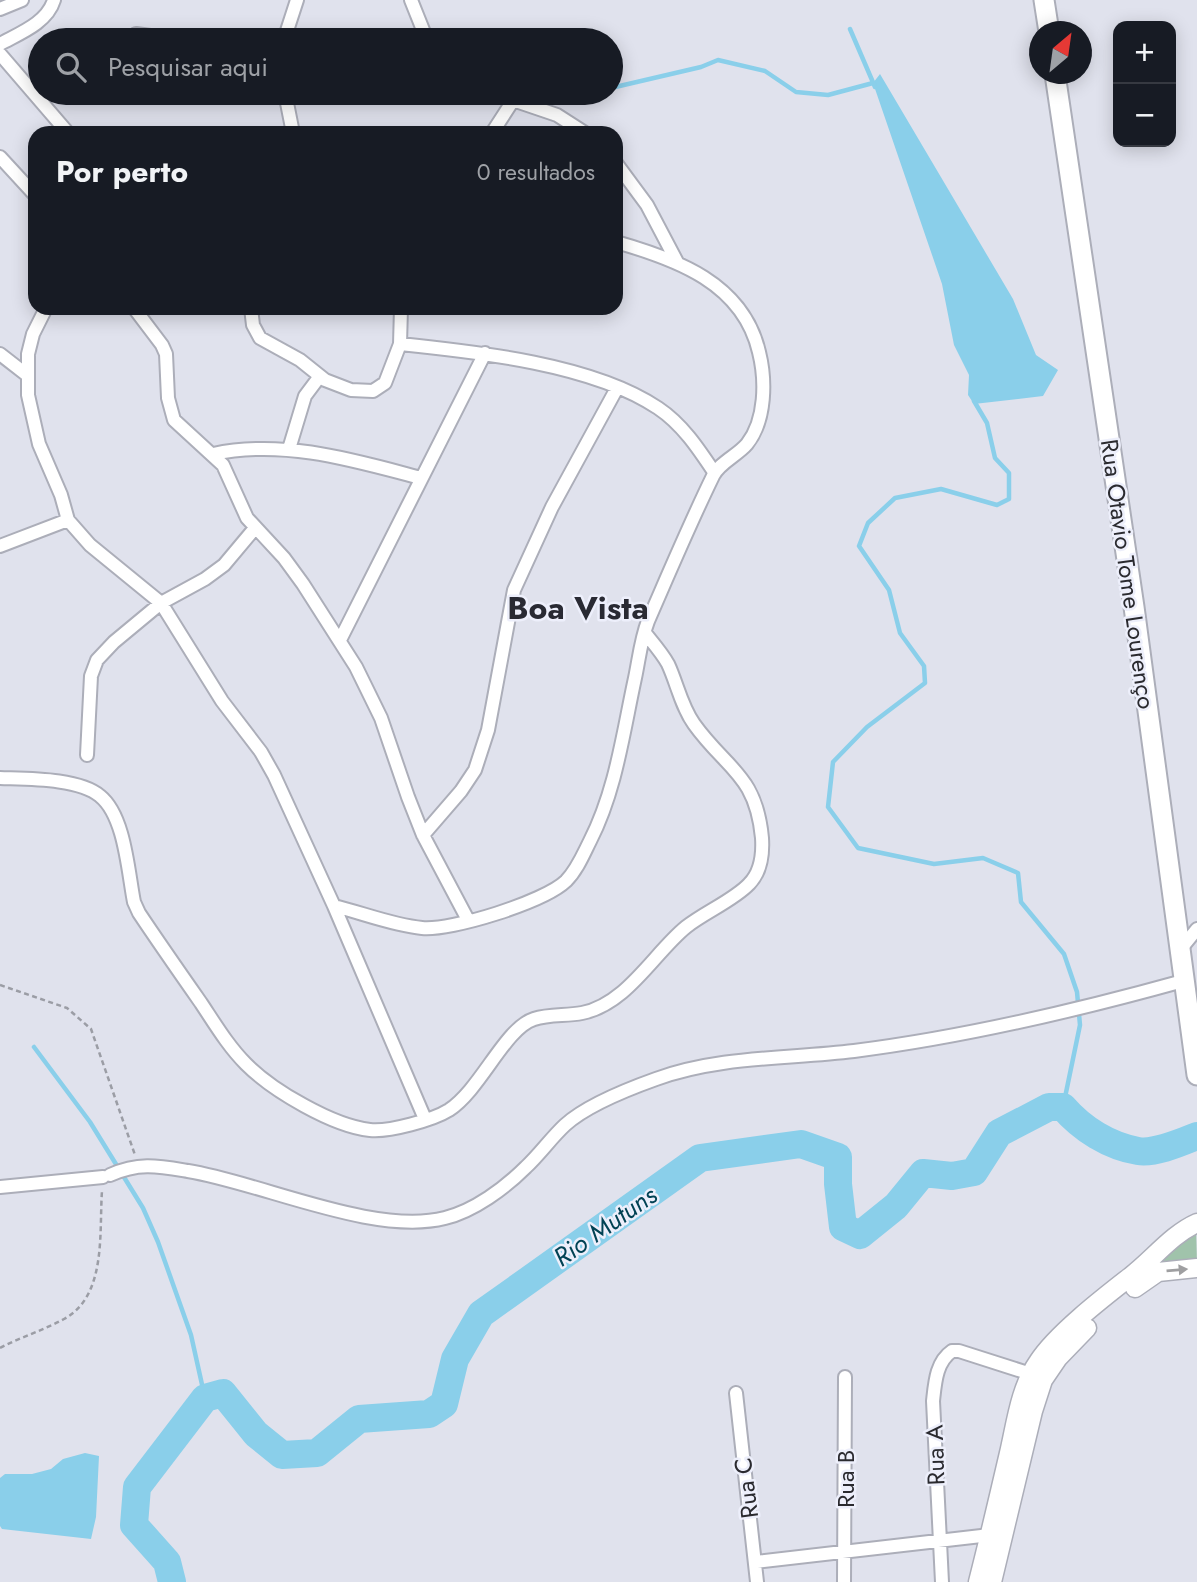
<!DOCTYPE html>
<html lang="pt">
<meta charset="utf-8">
<style>
body{margin:0;font-family:Jost,sans-serif;background:#20242c;color:#f1f3f6}
.controls{position:absolute;right:21px;top:21px;display:grid;overflow:hidden;border-radius:14px;box-shadow:0 4px 18px #0003}
.controls button{width:63px;height:63px;display:grid;place-items:center;padding:0;border:0;border-bottom:2px solid #363941;background:#171b24;color:#f1f3f6;font:35px sans-serif}
.compass{position:absolute;left:1029px;top:21px;width:63px;height:63px;border-radius:50%;background:#171b24;box-shadow:0 4px 18px #0003;rotate:29deg}
.list{margin:0;padding:0;list-style:none}
h2{display:flex;justify-content:space-between;align-items:center;height:91px;margin:0;padding:0 28px;font-size:30px}
h2 small{font-size:23px;font-weight:400;color:#9ea1a6}
.icon{flex:none;width:38px;height:38px;fill:none;stroke:currentColor;stroke-width:2;stroke-linecap:round;stroke-linejoin:round}
.map{position:relative;flex:none;width:1197px;height:1582px;overflow:hidden}
.search{position:absolute;background:#171b24;box-shadow:0 4px 18px #0003;left:28px;top:28px;width:595px;height:77px;display:flex;align-items:center;gap:18px;box-sizing:border-box;padding:0 24px;border-radius:38px;color:#9ea1a6;font-size:26px}
.panel{position:absolute;background:#171b24;box-shadow:0 4px 18px #0003;left:28px;top:126px;width:595px;height:189px;border-radius:21px}
.map>svg:first-child{display:block}
</style>
<div class="map">
<svg width="1197" height="1582" viewBox="0 0 1197 1582">
<rect width="100%" height="100%" fill="#e0e2ed"/>
<path fill="#a0c3ab" d="M 1196,1228 L 1197,1264 L 1156,1268 L 1191,1232 Z"/>
<path fill="#8acfea" d="M 880,74 L 1013,299 L 1036,355 L 1058,370 L 1043,396 L 974,404 L 968,395 L 969,375 L 954,345 L 942,284 L 873,83 Z
M 85,1453 L 99,1456 L 96,1517 L 91,1539 L 2,1529 L 0,1526 L 0,1478 L 5,1474 L 32,1474 L 51,1469 L 63,1459 Z"/>
<g fill="none" stroke-linecap="round" stroke-linejoin="round">
<path stroke="#8acfea" stroke-width="4.5" d="M 850,29 L 875,87
M 611,88 L 701,67 L 718,60 L 765,71 L 796,92 L 828,95 L 873,83
M 522,93 L 530,97 L 579,93
M 974,401 L 987,423 L 995,458 L 1009,473 L 1009,499 L 997,505 L 941,489 L 895,498 L 868,523 L 859,546 L 889,590 L 900,633 L 924,666 L 925,683 L 867,727 L 833,762 L 828,807 L 858,848 L 934,864 L 983,858 L 1018,873 L 1021,902 L 1064,954 L 1077,992 L 1080,1025 L 1063,1107
M 34,1047 L 90,1122 L 143,1208 L 158,1242 L 191,1335 L 205,1398"/>
<path stroke="#8acfea" stroke-width="28" d="M 172,1582 L 167,1562 L 134,1525 L 137,1487 L 205,1398 L 223,1393 L 256,1434 L 282,1455 L 317,1453 L 359,1419 L 429,1414 L 444,1404 L 455,1359 L 481,1314 L 700,1158 L 801,1144 L 838,1157 L 838,1184 L 843,1227 L 860,1235 L 896,1206 L 923,1173 L 952,1176 L 974,1172 L 999,1133 L 1049,1107 L 1063,1107 C 1082,1129 1109,1146 1138,1151 C 1155,1154 1182,1142 1197,1136"/>
<g stroke="#acaeb9" stroke-width="16">
<path id="street" d="M 411,0 L 427,40
M 0,9 L 22,0
M 136,34 L 179,40
M 252,40 L 285,36
M 284,40 L 297,0
M 0,44 C 20,33 47,23 54,0
M 0,54 L 68,133
M 285,93 L 293,133
M 492,93 L 557,115 L 585,133
M 492,133 L 514,99
M 0,157 L 35,195
M 616,163 L 647,205 L 677,262
M 46,308 L 33,334 L 28,354 L 28,395 L 39,444 L 61,495 L 68,520 L 90,545 L 161,603 L 222,701 L 261,752 L 274,775 L 334,906 L 425,1119
M 134,308 L 162,345 L 166,354 L 168,398 L 174,420 L 223,465 L 247,518 L 284,558 L 303,584 L 356,667 L 381,718 L 408,797 L 423,835 L 468,920
M 251,308 L 253,325 L 260,338 L 300,360 L 325,380 L 351,390 L 373,391 L 385,383 L 400,344
M 401,308 L 400,344 C 477,352 593,364 658,408 C 682,424 698,448 714,472
M 0,354 L 27,375
M 289,449 L 305,396 L 320,376
M 213,454 C 284,439 353,460 421,478
M 0,546 L 68,520
M 340,640 L 485,353
M 87,755 L 91,676 L 97,660 L 114,642 L 161,603 L 205,579 L 224,565 L 255,528
M 0,778 C 27,779 79,778 100,796 C 125,816 128,872 134,902 L 139,913 C 159,943 180,973 201,1003 C 215,1024 228,1046 246,1064 C 273,1091 333,1126 370,1130 C 389,1132 433,1120 449,1110 C 481,1089 505,1028 534,1019 C 549,1014 566,1016 582,1013 C 627,1004 654,953 686,927 C 705,912 734,900 749,884 C 761,872 763,854 762,838 C 756,774 726,769 694,724 C 681,706 677,683 668,664 C 662,653 653,643 645,633
M 423,835 L 461,791 L 475,770 L 488,730 L 514,590 L 552,507 L 617,388
M 334,906 C 363,913 392,925 422,928 C 451,931 544,902 566,881 C 577,870 583,855 590,841 C 616,790 623,733 635,678 C 639,659 641,639 648,621 C 669,573 690,523 713,476 C 719,463 738,455 747,444 C 766,420 766,380 759,352 C 743,283 676,259 616,242
M 1179,951 L 1197,929
M 110,1175 C 139,1162 158,1166 188,1171 C 262,1183 374,1236 445,1218 C 474,1211 505,1188 526,1167 C 540,1154 551,1138 565,1125 C 587,1105 628,1089 656,1079 C 719,1056 788,1059 854,1051 C 965,1037 1075,1011 1183,981
M 0,1187 L 103,1177
M 736,1393 L 757,1582
M 755,1562 L 990,1535
M 844,1582 L 845,1377
M 942,1582 L 933,1401 C 935,1383 936,1362 952,1351 L 959,1351 L 1031,1374"/>
</g>
<g stroke="#acaeb9" stroke-width="21">
<path id="secondary" d="M 1135,1288 L 1158,1272 L 1197,1268
M 978,1582 C 989,1539 999,1496 1009,1453 C 1016,1423 1020,1388 1038,1362 C 1056,1334 1104,1297 1131,1276 C 1153,1259 1172,1234 1197,1223
M 992,1582 L 1033,1411 L 1043,1380 L 1058,1358 L 1087,1328"/>
</g>
<g stroke="#acaeb9" stroke-width="23">
<path id="primary" d="M 1044,0 L 1049,32
M 1055,74 L 1134,607 L 1197,1075"/>
</g>
<path stroke="#9b9da5" stroke-width="2.5" stroke-dasharray="5 3.5" stroke-linecap="butt" d="M 0,985 L 67,1008 L 91,1029 L 135,1155
M 0,1348 C 21,1337 44,1330 64,1319 C 107,1296 99,1232 102,1191"/>
<use href="#street" stroke="#fff" stroke-width="12"/>
<use href="#secondary" stroke="#fff" stroke-width="18"/>
<use href="#primary" stroke="#fff" stroke-width="19"/>
</g>
<defs><path id="oneway-solid" d="M-6-.8H1V-3.2L6.5 0L1 3.2V.8H-6Z" transform="scale(1.75)"/></defs>
<use fill="#9f9fa1" href="#oneway-solid" transform="translate(1177 1270) rotate(-5)"/>
<g text-anchor="middle" dominant-baseline="central" stroke-width="5" stroke-linejoin="round" paint-order="stroke">
<g font-size="24" fill="#2a2a2f" stroke="#edeffb">
<text transform="translate(1128 574) rotate(82)">Rua Otavio Tome Lourenço</text>
<text transform="translate(935 1455) rotate(-92)">Rua A</text>
<text transform="translate(845 1479) rotate(-90)">Rua B</text>
<text transform="translate(746 1488) rotate(-97)">Rua C</text>
</g>
<g font-size="26" font-style="italic" fill="#014254" stroke="#edeffb">
<text transform="translate(605 1226) rotate(-35)">Rio Mutuns</text>
</g>
<g font-size="32" font-weight="bold" fill="#292a33" stroke="#edeffb">
<text x="578" y="608">Boa Vista</text>
</g>
</g>
</svg>
<div class="controls">
<button>+</button>
<button>−</button>
</div>
<svg class="compass" viewBox="-18 -18 36 36"><path d="M0-13l5 13h-10z" fill="#e53935"/><path d="M0 13l5-13h-10z" fill="#9ea1a6"/></svg>
<div class="search"><svg class="icon" aria-label="search" viewBox="0 0 24 24"><circle cx="10" cy="10" r="6"/><path d="M15 15l6 6"/></svg>Pesquisar aqui</div>
<section class="panel">
<h2>Por perto<small>0 resultados</small></h2>
<ul class="list">
</ul>
</section>
</div>
